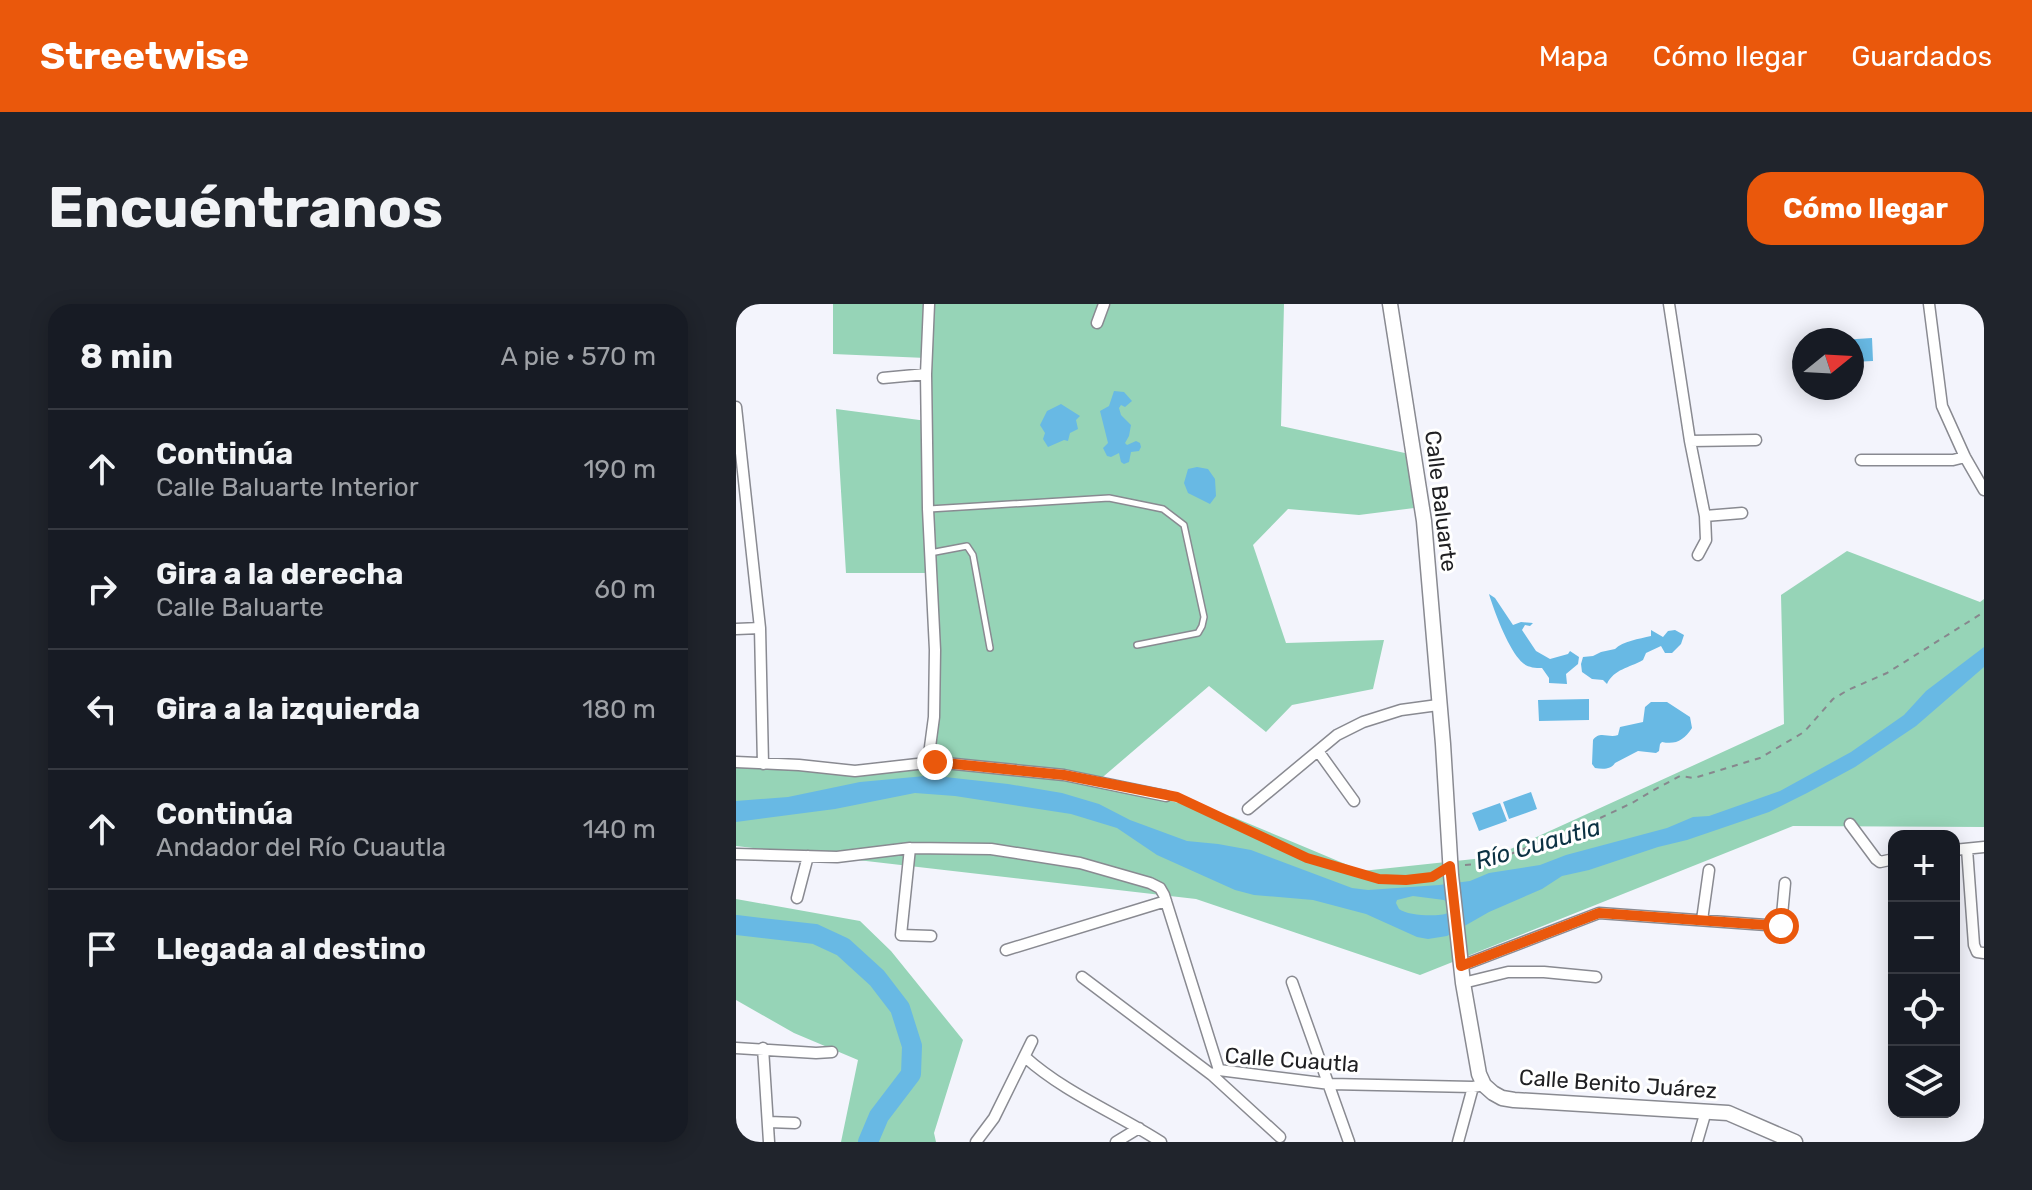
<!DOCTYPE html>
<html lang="es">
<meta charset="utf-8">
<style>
body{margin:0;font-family:Rubik,sans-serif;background:#20242c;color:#f1f3f6}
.controls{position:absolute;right:24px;bottom:24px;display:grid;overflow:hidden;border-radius:16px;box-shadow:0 4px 20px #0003}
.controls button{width:72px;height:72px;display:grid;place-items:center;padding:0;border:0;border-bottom:2px solid #363941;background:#171b24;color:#f1f3f6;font:40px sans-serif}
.compass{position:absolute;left:1056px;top:24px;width:72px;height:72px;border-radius:50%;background:#171b24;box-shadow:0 4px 20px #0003;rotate:72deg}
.stop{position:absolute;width:24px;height:24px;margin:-18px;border:6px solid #ea580c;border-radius:50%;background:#fff}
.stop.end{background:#ea580c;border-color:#fff;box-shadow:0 2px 8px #0008}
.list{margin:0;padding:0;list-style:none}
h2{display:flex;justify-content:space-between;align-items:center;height:104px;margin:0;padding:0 32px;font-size:34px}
h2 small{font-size:26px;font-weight:400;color:#9ea1a6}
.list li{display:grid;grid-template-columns:52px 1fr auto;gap:24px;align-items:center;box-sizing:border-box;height:120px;padding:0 32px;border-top:2px solid #363941}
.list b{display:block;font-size:30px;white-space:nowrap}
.list p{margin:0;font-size:26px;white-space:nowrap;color:#9ea1a6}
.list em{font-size:26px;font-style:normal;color:#9ea1a6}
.icon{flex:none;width:44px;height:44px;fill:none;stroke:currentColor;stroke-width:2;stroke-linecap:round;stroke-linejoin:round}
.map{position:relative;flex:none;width:1248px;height:838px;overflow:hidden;border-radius:24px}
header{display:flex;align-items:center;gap:48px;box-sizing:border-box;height:112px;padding:0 40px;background:#ea580c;color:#fff}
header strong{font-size:38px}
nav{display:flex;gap:44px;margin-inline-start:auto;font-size:28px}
.intro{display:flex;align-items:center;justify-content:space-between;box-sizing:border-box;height:192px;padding:0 48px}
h1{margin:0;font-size:56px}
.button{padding:20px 36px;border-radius:24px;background:#ea580c;color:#fff;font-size:28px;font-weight:700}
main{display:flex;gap:48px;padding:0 48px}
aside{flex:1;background:#171b24;border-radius:24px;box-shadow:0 4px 20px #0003}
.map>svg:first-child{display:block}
</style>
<header>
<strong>Streetwise</strong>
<nav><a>Mapa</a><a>Cómo llegar</a><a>Guardados</a></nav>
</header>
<div class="intro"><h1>Encuéntranos</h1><a class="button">Cómo llegar</a></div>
<main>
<aside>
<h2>8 min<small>A pie · 570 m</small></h2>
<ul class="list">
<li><svg class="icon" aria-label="ahead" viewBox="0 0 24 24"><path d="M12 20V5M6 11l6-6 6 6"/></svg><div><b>Continúa</b><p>Calle Baluarte Interior</p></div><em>190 m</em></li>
<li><svg class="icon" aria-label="right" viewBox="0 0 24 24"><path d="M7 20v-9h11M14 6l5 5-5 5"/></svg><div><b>Gira a la derecha</b><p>Calle Baluarte</p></div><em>60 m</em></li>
<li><svg class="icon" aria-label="left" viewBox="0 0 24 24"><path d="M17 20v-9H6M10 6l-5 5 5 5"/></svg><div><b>Gira a la izquierda</b></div><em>180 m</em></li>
<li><svg class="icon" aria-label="ahead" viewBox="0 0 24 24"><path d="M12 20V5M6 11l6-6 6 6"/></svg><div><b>Continúa</b><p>Andador del Río Cuautla</p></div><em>140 m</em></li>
<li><svg class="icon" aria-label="arrive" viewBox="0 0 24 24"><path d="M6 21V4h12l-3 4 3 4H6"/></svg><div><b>Llegada al destino</b></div></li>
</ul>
</aside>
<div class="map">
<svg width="1248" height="838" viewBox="0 0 1248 838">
<rect width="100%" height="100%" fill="#f3f4fc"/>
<path fill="#96d4b7" d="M 97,0 L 548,0 L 545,122 L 678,151 L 686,203 L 623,211 L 552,205 L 517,241 L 550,339 L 648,336 L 637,385 L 556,401 L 530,428 L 473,382 L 361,478 L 497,513 L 626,567 L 757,553 L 1048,420 L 1045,291 L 1111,247 L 1244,298 L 1248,295 L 1248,523 L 1057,522 L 684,671 L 460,595 L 0,542 L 0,458 L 97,465 L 199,457 L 194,269 L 110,269 L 100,105 L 191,117 L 190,54 L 97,50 Z
M 0,595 L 124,617 L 155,647 L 227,736 L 198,829 L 200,838 L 105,838 L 122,756 L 58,729 L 0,696 Z"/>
<path fill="#68b9e4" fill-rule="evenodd" d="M 1136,34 L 1137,57 L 1116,58 L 1116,36 L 1105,36 Z
M 378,87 L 388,88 L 396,97 L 389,103 L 385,101 L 383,104 L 385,111 L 395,121 L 393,132 L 389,139 L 391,141 L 400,137 L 404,139 L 405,143 L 403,147 L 395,148 L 393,158 L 388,160 L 385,158 L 383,149 L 375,153 L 371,152 L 367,144 L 372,139 L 364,107 L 373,102 Z
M 325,100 L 344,112 L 340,116 L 342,125 L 334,129 L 332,137 L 328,136 L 312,143 L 307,135 L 309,129 L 304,121 L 311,107 Z
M 461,163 L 472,165 L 479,175 L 480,192 L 474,200 L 452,189 L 448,179 L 452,165 Z
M 753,290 L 759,294 L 777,321 L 785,318 L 797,319 L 794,322 L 789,321 L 786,326 L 800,347 L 814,355 L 832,350 L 834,347 L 843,353 L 842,360 L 830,370 L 831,380 L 813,379 L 813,374 L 806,364 C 797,364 789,363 783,355 C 771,341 758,307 753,290 Z
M 915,326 L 927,333 L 932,327 L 939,326 L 948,331 L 945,340 L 936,349 L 929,349 L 925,342 L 910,349 L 907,356 C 893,364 878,365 871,380 L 867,376 L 856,375 L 846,368 L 845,360 L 847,353 L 857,352 L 865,348 L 879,345 C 887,337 903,335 915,332 Z
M 1248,343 L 1248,363 L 1180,422 L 1119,463 L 1071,489 L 1033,508 L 951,536 L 922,543 L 853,566 L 826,572 L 806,585 L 753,608 L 711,632 L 692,635 L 681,633 L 630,610 L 577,596 L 518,591 L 499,586 L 421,551 L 381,524 L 335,510 L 219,492 L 179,489 L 99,505 L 0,518 L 0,497 L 52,493 L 124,478 L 189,472 L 209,473 L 272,480 L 326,489 L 363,500 L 394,516 L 451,537 L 482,540 L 515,546 L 616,584 L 632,586 L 703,581 L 734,577 L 753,569 L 804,561 L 830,551 L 931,524 L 957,513 L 973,512 L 1044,487 L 1115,448 L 1168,411 L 1190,387 ZM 677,592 L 708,596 L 713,600 L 712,609 C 703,613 672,612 663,605 C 662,603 661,601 660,599 L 661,596 Z
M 853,395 L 853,416 L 803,417 L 802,396 Z
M 915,398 L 931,398 L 954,413 L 956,424 C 948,436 940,441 926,438 L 924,440 L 923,447 L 920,449 L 902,447 L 879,459 C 875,466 866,465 859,464 L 856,460 L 857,436 C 864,426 873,435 882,431 L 884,423 L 907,418 L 909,403 Z
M 795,488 L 801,505 L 773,515 L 767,498 Z
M 764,499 L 771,517 L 743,527 L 736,509 Z"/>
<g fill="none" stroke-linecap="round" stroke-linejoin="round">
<path stroke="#68b9e4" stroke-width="20" d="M 0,621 L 79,630 L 107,643 L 141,674 L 164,704 L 176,742 L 175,770 L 143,812 L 132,838"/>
<g stroke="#898a91" stroke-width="8">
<path id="lane" d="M 193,205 L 373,194 L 427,205 L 448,221 L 468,313 L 466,322 L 462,329 L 401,341
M 194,249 L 231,242 L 237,251 L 254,344"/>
</g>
<g stroke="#898a91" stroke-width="13">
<path id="street" d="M 933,0 L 954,137 L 969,212 L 970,236 L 962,251
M 1193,0 L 1206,102 L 1229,153 L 1248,186
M 361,19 L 368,0
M 147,74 L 190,70
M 0,103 L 24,324 L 27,460
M 954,137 L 1020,136
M 1125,156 L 1217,156 L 1229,153
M 969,212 L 1006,209
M 0,325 L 24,324
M 582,447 L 618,497
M 0,458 L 63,461 L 119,467 L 199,458 L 328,471 L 430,492
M 192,458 L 198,413 L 199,346 L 192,205 L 190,70 L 193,0
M 512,505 L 601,431 L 627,418 L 665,406 L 702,401
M 1114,520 L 1140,555 L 1144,558 L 1158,555
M 174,544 L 165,631 L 195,632
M 1231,545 L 1238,641 L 1241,648 L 1248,649
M 1218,546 L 1248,543
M 0,550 L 101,553 L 174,544 L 255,545 L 344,559 L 414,579 L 424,584 L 428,591 L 483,766
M 61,594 L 72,552
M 966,616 L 973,566
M 270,646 L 430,597
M 725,662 L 863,609 L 1045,622 L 1049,579
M 346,673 L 476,771 L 544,833
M 556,678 L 613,838
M 727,679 L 772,668 L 808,668 L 860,673
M 0,744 L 80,749 L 96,748
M 27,744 L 33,838
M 289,753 C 329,789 380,809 425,838
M 476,771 L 483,766 L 594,780 L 737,783 L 748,781
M 33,818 L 59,819
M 240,838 L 258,814 L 296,737
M 380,838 L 403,824
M 722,838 L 737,783
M 961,838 L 970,807"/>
</g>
<g stroke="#898a91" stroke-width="17">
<path id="secondary" d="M 654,0 L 688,217 L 707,440 L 715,571 L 727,679 L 743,770 L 748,781 L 757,789 L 766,794 L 778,796 L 992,809 L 1059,838"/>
</g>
<path stroke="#87878d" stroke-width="2" stroke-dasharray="6 6" stroke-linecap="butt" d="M 441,493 C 494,518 647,600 701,570
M 729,561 L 752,559 L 860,516 L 896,499 L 918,486 L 944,472 L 958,474 L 1024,454 L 1068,428 L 1097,395 L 1112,386 L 1151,369 L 1248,308"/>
<use href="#lane" stroke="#fff" stroke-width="5"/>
<use href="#street" stroke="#fff" stroke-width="10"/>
<use href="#secondary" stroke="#fff" stroke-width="14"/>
</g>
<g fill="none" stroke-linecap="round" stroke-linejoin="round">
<path stroke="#ea580c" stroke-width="10" d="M 199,458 L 328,471 L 441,493 L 571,554 L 643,575 L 670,576 L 696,573 L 714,562 L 725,662 L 863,609 L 1045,622"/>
</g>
<g text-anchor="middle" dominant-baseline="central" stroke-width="6" stroke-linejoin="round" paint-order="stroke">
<g font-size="22" fill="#202023" stroke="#fff">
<text transform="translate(705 197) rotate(83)">Calle Baluarte</text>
<text transform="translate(556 756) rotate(4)">Calle Cuautla</text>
<text transform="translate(882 780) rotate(4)">Calle Benito Juárez</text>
</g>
<g font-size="24" font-style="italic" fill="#0b3143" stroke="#fff">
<text transform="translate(802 540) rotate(-16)">Río Cuautla</text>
</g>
</g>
</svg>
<div class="controls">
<button>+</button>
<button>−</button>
<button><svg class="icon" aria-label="locate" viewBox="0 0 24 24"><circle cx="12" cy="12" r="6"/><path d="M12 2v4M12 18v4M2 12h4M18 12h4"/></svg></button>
<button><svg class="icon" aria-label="layers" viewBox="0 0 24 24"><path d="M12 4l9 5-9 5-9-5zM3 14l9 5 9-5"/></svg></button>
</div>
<svg class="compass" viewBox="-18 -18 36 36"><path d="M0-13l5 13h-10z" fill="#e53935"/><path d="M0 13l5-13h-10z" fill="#9ea1a6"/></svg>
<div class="stop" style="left:1045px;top:622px"></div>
<div class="stop end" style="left:199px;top:458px"></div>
</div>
</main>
